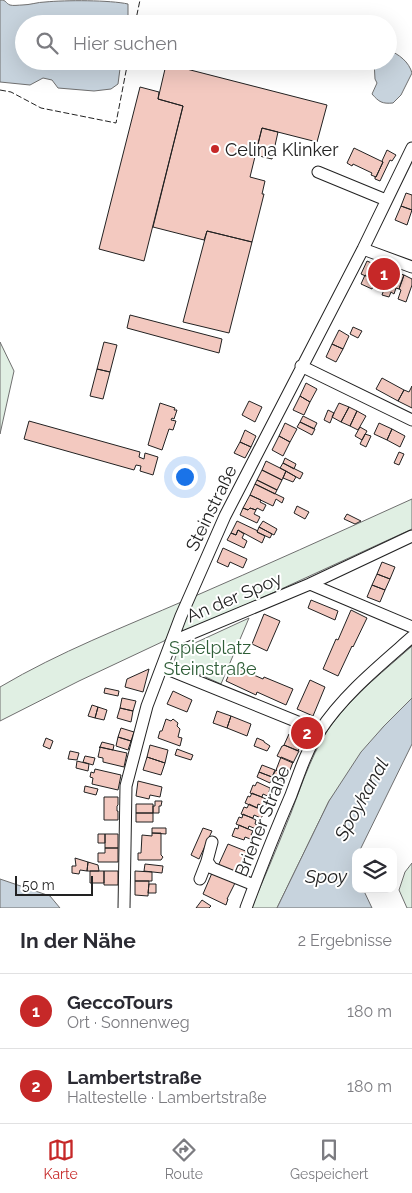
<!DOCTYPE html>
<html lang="de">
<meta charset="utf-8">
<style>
body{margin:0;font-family:Raleway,sans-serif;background:#f2f2f3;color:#2b2b33}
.controls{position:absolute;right:15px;bottom:15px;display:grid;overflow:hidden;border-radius:10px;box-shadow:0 5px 20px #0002}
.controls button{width:45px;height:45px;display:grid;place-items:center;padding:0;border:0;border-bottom:1px solid #e1e1e2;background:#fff;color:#2b2b33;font:25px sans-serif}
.scale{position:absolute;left:15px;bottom:12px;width:78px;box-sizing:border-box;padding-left:5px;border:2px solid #222;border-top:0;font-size:14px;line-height:18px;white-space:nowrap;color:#222;-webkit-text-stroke:4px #fff;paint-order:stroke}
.you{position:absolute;left:184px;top:476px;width:18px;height:18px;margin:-12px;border:4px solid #fff;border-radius:50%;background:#1a73e8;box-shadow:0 0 0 8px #1a73e833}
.badge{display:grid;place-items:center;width:32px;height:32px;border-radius:50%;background:#c62828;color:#fff;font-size:16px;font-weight:700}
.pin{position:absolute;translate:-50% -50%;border:2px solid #fff;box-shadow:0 1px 5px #0006}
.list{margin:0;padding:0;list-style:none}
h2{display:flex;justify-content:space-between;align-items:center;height:65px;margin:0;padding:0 20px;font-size:21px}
h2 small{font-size:16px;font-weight:400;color:#7c7c81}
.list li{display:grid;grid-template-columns:32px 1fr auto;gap:15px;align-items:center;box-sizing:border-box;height:75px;padding:0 20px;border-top:1px solid #e1e1e2}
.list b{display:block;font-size:19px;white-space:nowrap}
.list p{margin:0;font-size:16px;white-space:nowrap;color:#7c7c81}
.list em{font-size:16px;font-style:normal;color:#7c7c81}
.icon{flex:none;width:28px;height:28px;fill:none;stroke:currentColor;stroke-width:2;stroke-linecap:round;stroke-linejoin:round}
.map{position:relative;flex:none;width:412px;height:908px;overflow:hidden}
.search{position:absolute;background:#fff;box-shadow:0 5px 20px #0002;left:15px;right:15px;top:15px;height:55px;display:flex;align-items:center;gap:12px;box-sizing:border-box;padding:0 18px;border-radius:28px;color:#7c7c81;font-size:19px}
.sheet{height:215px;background:#fff}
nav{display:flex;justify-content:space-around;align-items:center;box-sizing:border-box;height:70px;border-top:1px solid #e1e1e2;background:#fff;font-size:14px;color:#7c7c81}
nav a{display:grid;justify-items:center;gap:2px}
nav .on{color:#c62828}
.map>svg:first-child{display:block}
</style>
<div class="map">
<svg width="412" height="908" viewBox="0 0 412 908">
<rect width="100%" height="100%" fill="#fff"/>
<path fill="#e0efe3" stroke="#6f6f6f" d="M 0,342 L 14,371 L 0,434 Z
M 412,499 L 412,529 L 266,596 L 181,633 L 79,681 L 0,721 L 0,687 C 59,652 124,627 186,600 C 262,567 337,533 412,499 Z
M 249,618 L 221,684 L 179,665 L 174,662 L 177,652 L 184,648 Z
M 412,646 L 412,698 L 384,726 L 329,801 L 277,908 L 251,908 C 265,877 278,845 291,813 C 303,781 314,747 335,720 C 357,692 385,670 412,646 Z
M 412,863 L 412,908 L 407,908 L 399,890 L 405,872 Z"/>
<path fill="#c7d3dd" stroke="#6f6f6f" d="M 0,0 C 7,0 5,3 10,5 C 13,6 19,5 22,5 C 30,5 38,2 45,2 C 66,0 110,0 128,4 L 128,23 L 24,24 L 24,61 L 121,61 L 118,84 L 111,89 L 94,91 L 58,88 L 52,80 L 43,78 L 30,85 L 0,82 Z
M 388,50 C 399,54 409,62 412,73 L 401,95 L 393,103 C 382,104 379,102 372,94 L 377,83 L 375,79 L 374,61 L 388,61 Z
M 412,698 L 412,744 L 359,852 L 356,852 L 356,889 L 363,889 L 372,908 L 277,908 L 329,801 L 361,752 L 384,726 Z
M 0,879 L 50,896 L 60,908 L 0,908 Z"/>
<path fill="#f3c9c0" stroke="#222" d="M 167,64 L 327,105 L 317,142 L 262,128 L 250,177 L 265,181 L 262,194 L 264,194 L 252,242 L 207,231 L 204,240 L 153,227 L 183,106 L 158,99 L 165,69 L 164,69 Z
M 140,87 L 159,92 L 158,99 L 183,106 L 144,261 L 99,249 Z
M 262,128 L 278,132 L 272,159 L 255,155 Z
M 354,148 L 383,162 L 376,177 L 371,175 L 372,173 L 353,164 L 352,166 L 347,163 Z
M 387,150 L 396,155 L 392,161 L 390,160 L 380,181 L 375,179 L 375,177 L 376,177 L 383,162 L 382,161 Z
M 406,193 L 412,195 L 412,210 L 401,206 Z
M 401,206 L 412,210 L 407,225 L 395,220 Z
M 207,231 L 252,242 L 229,333 L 183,322 Z
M 367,261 L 381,267 L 375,280 L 361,274 Z
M 381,267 L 391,271 L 387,280 L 377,276 Z
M 394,272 L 404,275 L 399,289 L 396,288 L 394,294 L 391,292 L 389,297 L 382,295 L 386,284 L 389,285 Z
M 365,275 L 375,280 L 372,289 L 361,284 Z
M 404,275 L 412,279 L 412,285 L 406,302 L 398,299 L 401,290 L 399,289 Z
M 130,315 L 222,339 L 219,353 L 127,328 Z
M 353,327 L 362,331 L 358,338 L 350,334 Z
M 339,330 L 349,336 L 343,349 L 332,344 Z
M 104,342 L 117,345 L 110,372 L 97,369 Z
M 332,344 L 343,349 L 336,362 L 326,357 Z
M 97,369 L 110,372 L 103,399 L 90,396 Z
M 382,378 L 404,390 L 398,401 L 376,389 Z
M 306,383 L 317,389 L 310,402 L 300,396 Z
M 412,386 L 412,408 L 398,401 L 404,390 L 409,392 Z
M 300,396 L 310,402 L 304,415 L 293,410 Z
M 249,401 L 262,407 L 255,422 L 242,415 Z
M 160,403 L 175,408 L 174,410 L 177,410 L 174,419 L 172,418 L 171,420 L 176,421 L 173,430 L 169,429 L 162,450 L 148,445 Z
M 339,403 L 349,407 L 341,422 L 332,417 Z
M 349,407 L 357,411 L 350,426 L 341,422 Z
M 328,410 L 334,413 L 330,423 L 324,420 Z
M 357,411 L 366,416 L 358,430 L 350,426 Z
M 303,416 L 317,423 L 314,429 L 300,422 Z
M 29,421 L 140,452 L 139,457 L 144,459 L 145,453 L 158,457 L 153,475 L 140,471 L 141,466 L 136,465 L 134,470 L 24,439 Z
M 300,422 L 315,429 L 312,435 L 297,427 Z
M 285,423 L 297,429 L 290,442 L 279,436 Z
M 379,423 L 392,429 L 387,440 L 374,434 Z
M 360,427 L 367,431 L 362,440 L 355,436 Z
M 392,429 L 405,436 L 400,447 L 387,440 Z
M 245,430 L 256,436 L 251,447 L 240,442 Z
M 365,434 L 371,436 L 366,447 L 360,444 Z
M 279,436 L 290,442 L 283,456 L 272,450 Z
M 240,442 L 251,447 L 245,458 L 234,453 Z
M 399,452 L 404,454 L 399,465 L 394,463 Z
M 285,458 L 296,464 L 294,469 L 283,463 Z
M 266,461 L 286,471 L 282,480 L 262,470 Z
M 283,463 L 303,473 L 300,479 L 280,468 Z
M 262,470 L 282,480 L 277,490 L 257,480 Z
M 286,471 L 296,477 L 293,482 L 283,478 Z
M 257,480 L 277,490 L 275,494 L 255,484 Z
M 255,484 L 284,498 L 282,503 L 276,499 L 273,506 L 250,495 Z
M 250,495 L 261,500 L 260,502 L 266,505 L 263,511 L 257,508 L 256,510 L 250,508 L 248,510 L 243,508 Z
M 297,506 L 309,512 L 305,519 L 294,513 Z
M 243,508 L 248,510 L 250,508 L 256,510 L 254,514 L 260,517 L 257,523 L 240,515 Z
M 347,514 L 361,521 L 355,524 L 344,519 Z
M 237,521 L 258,531 L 257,532 L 265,536 L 262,543 L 238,530 L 236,535 L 231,533 Z
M 263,521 L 277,529 L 274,535 L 259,527 Z
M 259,527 L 272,534 L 270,538 L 257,532 Z
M 238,530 L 244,534 L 242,538 L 247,541 L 244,548 L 227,540 L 231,533 L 236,535 Z
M 223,548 L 247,559 L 243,568 L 230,562 L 228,567 L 217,562 Z
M 382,562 L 395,567 L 390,579 L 377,574 Z
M 377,574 L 390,579 L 385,590 L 372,585 Z
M 372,585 L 385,590 L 380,602 L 367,597 Z
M 311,600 L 338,611 L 335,620 L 308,608 Z
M 351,610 L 367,618 L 353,647 L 352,646 L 338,676 L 323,669 L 336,639 L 338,640 Z
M 264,614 L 280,621 L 267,651 L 252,644 Z
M 233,666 L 263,679 L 264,677 L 293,689 L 286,705 L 257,692 L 256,695 L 226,681 Z
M 149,669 L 143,692 L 125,687 L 127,679 Z
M 310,680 L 325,687 L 313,716 L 297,709 Z
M 105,688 L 119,691 L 118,696 L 104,693 Z
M 173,691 L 192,700 L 187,712 L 167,704 Z
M 122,698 L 136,701 L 133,711 L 120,708 Z
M 92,705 L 98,707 L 95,718 L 88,716 Z
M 98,707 L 107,710 L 104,720 L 95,718 Z
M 120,708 L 133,711 L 131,722 L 117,718 Z
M 217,711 L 231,716 L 227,728 L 213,723 Z
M 231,716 L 251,724 L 247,736 L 227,728 Z
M 166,719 L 171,721 L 173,719 L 178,723 L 177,726 L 180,729 L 178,737 L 182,738 L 180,746 L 158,738 L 160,731 L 162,731 Z
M 121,728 L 134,732 L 131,741 L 118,737 Z
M 289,734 L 303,740 L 298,751 L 284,745 Z
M 118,737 L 131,741 L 128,750 L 116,746 Z
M 46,738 L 53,741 L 50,749 L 43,746 Z
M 257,738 L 264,741 L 264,742 L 270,746 L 267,751 L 254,746 Z
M 102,742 L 114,745 L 113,750 L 100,747 Z
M 150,745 L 168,750 L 165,763 L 147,757 Z
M 284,745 L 299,751 L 293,763 L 277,756 L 282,746 L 283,746 Z
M 99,747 L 127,753 L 124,767 L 103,762 L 103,758 L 98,757 L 100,748 Z
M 177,749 L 193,755 L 191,760 L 175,755 Z
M 70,751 L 79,753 L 77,760 L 68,759 Z
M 85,756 L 95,758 L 93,765 L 83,762 Z
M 147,757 L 165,763 L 161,775 L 143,770 Z
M 281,757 L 293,762 L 290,770 L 283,767 L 281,772 L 276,770 Z
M 77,761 L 89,764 L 88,771 L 76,768 Z
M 262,765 L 275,770 L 272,777 L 259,772 Z
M 283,767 L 290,770 L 284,782 L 272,777 L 276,770 L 281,772 Z
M 95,769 L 121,775 L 118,790 L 92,784 L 93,778 L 90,777 L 91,772 L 94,773 Z
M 259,772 L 272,777 L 270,783 L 257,777 Z
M 138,781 L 162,787 L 160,797 L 150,795 L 149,799 L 136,796 Z
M 257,782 L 270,788 L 269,792 L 272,793 L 270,797 L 263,794 L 262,797 L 250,793 L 253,785 L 255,786 Z
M 85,786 L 98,789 L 96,795 L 84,792 Z
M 252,793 L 266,799 L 264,803 L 267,804 L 265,807 L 258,804 L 257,808 L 245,803 L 248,796 L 250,797 Z
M 104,797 L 118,797 L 118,805 L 117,806 L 117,811 L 118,811 L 118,820 L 104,820 Z
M 155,801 L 162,801 L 161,806 L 159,806 L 159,813 L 153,813 L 153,806 L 155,806 Z
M 136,804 L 153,804 L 153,813 L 136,813 Z
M 249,804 L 262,810 L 260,813 L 263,815 L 261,818 L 254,815 L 253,818 L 241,814 L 244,807 L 247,808 Z
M 136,813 L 153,813 L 153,822 L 136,822 Z
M 243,814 L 256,820 L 255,824 L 258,825 L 256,829 L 249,826 L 248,829 L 236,824 L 239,817 L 242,818 Z
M 239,825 L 253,831 L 251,835 L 254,836 L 253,840 L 245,837 L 244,840 L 232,836 L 235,828 L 238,829 Z
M 152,828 L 166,828 L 166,834 L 152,833 Z
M 203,828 L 212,831 L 199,859 L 191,855 Z
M 152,833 L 161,833 L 161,855 L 163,857 L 161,860 L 138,860 L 138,853 L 141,853 L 142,835 L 152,836 Z
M 98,834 L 105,834 L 105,843 L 98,843 Z
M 105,834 L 118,834 L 118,848 L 105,848 Z
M 228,844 L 248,852 L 238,875 L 218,866 Z
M 105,848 L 118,848 L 118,862 L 98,862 L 98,853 L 105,853 Z
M 75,858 L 88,862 L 87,871 L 80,870 L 79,874 L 72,873 L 72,866 L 76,866 Z
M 88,862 L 98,865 L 99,871 L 87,871 Z
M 145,864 L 163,866 L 162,873 L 144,871 Z
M 90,871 L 104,871 L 104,883 L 90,883 Z
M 104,871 L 118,871 L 118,885 L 104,885 Z
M 135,871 L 152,872 L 152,881 L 135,881 Z
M 212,873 L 235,883 L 227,899 L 228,899 L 226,905 L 203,894 Z
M 135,881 L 149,881 L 148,896 L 135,895 Z
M 149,884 L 156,884 L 156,893 L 148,893 Z
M 202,900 L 211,906 L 209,908 L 196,908 Z"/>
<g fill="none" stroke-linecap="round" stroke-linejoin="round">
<g stroke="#222" stroke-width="13">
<path id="minor" d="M 318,172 L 386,200
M 363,249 L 412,267
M 301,366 L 412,420
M 310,584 L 412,536
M 171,642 L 310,584 L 412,627
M 162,667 L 320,731
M 212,842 L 207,861 L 212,868 L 254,885
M 200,879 L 207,861
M 124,908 L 126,786 L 147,706 L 181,616 L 225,516 L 363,249 L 412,148
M 246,908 C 260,870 275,832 291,795 C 299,774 306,751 319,732 C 343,695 379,666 412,637"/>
</g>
<use href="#minor" stroke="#fff" stroke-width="11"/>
<path stroke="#222" stroke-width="1" stroke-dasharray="6 2.5" stroke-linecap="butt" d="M 135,24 L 140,0
M 0,90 L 11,92 L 41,108 L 116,123 L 128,61"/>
</g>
<circle fill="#c62828" stroke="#fff" stroke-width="2" cx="215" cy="149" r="5"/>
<g text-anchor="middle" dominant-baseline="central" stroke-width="4" stroke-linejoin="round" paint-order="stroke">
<g font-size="18" fill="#222" stroke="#fff" text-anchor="start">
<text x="225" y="149">Celina Klinker</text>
</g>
<g font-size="18" fill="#222" stroke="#fff">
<text transform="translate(211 508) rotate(-64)">Steinstraße</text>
<text transform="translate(234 597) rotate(-23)">An der Spoy</text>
<text transform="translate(262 821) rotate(-68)">Briener Straße</text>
</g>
<g font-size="18" fill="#2f5e38" stroke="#fff">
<text x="210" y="647">Spielplatz<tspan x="210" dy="21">Steinstraße</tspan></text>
</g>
<g font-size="19" font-style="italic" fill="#222" stroke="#fff">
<text transform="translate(361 799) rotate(-61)">Spoykanal</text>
<text x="326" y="876">Spoy</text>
</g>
</g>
</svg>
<div class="controls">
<button><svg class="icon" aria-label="layers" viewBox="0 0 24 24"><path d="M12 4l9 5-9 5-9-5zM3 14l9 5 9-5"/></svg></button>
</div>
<div class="scale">50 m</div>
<div class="you"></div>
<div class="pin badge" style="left:384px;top:274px">1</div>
<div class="pin badge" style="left:307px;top:733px">2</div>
<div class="search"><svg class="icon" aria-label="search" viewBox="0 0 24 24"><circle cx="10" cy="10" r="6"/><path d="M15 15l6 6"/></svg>Hier suchen</div>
</div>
<section class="sheet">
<h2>In der Nähe<small>2 Ergebnisse</small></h2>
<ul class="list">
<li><span class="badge">1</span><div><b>GeccoTours</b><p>Ort · Sonnenweg</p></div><em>180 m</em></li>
<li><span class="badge">2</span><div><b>Lambertstraße</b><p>Haltestelle · Lambertstraße</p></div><em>180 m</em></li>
</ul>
</section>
<nav>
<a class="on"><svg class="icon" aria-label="map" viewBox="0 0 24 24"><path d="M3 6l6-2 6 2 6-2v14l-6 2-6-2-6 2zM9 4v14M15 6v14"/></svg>Karte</a>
<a><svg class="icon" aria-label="directions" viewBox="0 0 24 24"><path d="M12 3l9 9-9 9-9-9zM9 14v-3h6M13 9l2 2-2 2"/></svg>Route</a>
<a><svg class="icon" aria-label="saved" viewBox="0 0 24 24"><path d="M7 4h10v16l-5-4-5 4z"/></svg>Gespeichert</a>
</nav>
